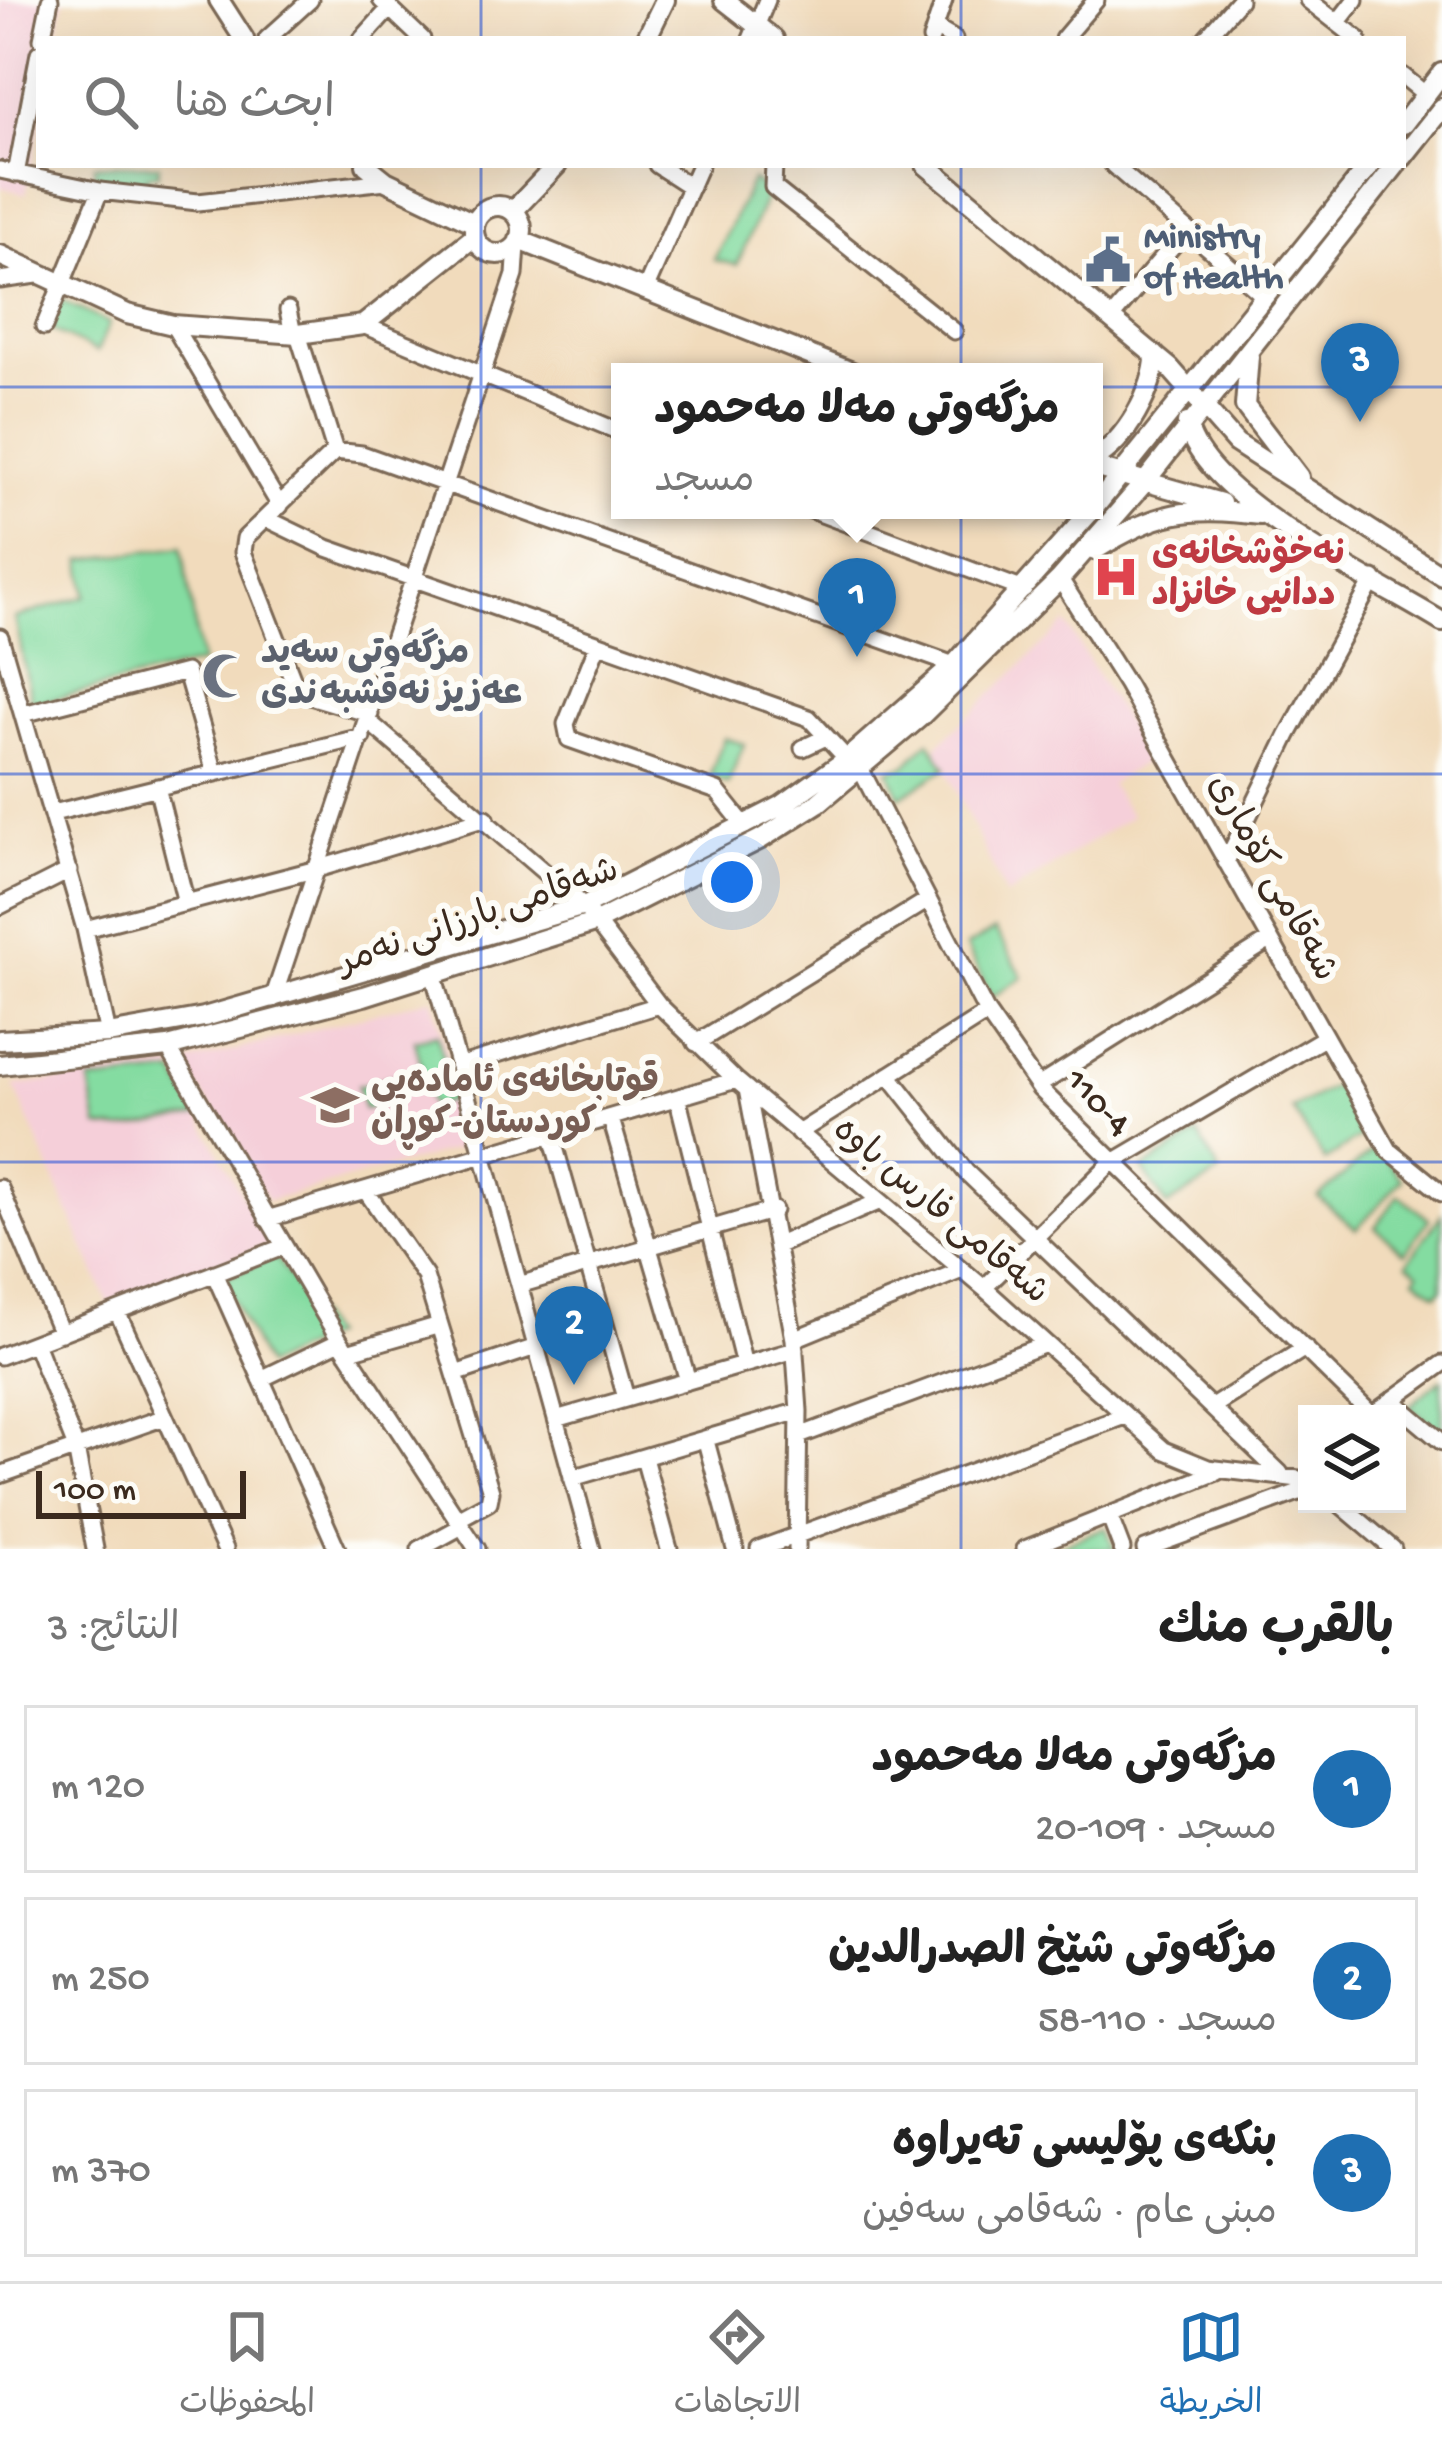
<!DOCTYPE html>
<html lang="ar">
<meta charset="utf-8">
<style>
body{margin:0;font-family:"Gochi Hand","Playpen Sans Arabic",sans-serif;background:#f6f6f6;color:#222;direction:rtl}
.controls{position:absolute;right:36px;bottom:36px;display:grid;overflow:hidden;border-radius:0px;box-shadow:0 12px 48px #0002}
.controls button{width:108px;height:108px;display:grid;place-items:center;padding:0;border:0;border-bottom:3px solid #e0e0e0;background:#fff;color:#222;font:60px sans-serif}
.scale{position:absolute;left:36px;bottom:30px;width:210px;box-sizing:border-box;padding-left:12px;border:6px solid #3b2a1e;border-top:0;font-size:33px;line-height:42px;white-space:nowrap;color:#3b2a1e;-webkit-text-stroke:9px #fdfcf7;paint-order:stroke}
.you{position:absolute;left:732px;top:882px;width:42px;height:42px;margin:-30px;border:9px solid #fff;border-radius:50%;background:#1a73e8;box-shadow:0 0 0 18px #1a73e833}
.badge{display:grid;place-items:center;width:78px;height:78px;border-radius:50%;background:#1f6fb2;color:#fff;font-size:39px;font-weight:700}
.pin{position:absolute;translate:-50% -99px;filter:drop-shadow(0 3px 6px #0008)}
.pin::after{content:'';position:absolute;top:63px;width:42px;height:36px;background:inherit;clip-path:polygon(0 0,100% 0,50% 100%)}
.popup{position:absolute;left:611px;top:363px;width:492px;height:156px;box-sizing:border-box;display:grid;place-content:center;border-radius:0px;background:#fff;filter:drop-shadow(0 3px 9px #0005);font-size:39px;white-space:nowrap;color:#767676}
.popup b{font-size:45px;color:#222}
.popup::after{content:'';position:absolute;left:50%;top:100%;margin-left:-24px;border:24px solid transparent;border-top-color:#fff}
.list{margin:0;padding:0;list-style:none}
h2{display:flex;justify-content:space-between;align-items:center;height:156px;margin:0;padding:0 48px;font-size:51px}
h2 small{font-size:39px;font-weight:400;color:#767676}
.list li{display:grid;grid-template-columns:78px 1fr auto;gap:36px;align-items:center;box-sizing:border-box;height:168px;margin:0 24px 24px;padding:0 24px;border:3px solid #e0e0e0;border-radius:0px}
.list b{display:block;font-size:45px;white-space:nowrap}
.list p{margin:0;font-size:39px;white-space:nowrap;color:#767676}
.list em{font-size:39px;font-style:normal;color:#767676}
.icon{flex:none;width:66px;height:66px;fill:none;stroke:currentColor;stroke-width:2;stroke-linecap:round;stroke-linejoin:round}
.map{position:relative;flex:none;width:1442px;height:1549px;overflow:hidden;direction:ltr}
.search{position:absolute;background:#fff;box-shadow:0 12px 48px #0002;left:36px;right:36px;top:36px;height:132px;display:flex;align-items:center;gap:30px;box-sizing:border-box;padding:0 42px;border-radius:0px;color:#767676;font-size:45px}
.sheet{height:732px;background:#fff}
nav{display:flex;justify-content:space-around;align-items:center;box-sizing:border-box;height:168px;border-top:3px solid #e0e0e0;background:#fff;font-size:33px;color:#767676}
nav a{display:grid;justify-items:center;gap:6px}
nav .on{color:#1f6fb2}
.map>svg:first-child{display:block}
</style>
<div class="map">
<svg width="1442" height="1549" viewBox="0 0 1442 1549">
<rect width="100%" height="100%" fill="#fdfcf7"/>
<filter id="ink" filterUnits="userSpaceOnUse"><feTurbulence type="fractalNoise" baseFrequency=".00833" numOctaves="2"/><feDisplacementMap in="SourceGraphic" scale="24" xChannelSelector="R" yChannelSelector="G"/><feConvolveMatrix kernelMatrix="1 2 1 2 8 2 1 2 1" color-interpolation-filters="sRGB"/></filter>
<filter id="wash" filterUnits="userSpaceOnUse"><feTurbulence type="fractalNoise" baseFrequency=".004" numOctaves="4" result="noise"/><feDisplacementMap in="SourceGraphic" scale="48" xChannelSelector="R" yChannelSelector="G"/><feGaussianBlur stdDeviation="2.7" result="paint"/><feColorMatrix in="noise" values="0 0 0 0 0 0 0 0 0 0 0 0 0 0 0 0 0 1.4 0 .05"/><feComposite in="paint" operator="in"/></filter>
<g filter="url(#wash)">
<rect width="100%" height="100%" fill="#f1dbbc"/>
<path fill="#f5cfd9" d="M 0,0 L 64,0 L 56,39 L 39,39 L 39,126 L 26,194 L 0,187 Z
M 1066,623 L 1148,760 L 1110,784 L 1131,816 L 1006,896 L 936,747 Z
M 432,998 L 471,1145 L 268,1201 L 184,1064 Z
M 172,1066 L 269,1245 L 109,1305 L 14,1086 Z"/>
<path fill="#84dca1" stroke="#608360" stroke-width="3" d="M 94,165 L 159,165 L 158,174 L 147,175 L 147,188 L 95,181 Z
M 752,180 L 768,192 L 737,265 L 714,260 Z
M 58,299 L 109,323 L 97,352 L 52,330 Z
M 182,546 L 201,663 L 32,704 L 15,618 L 86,596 L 82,560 Z
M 724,738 L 744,744 L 728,784 L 710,775 Z
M 929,741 L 946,768 L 900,797 L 889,770 L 905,766 Z
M 995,930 L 1023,977 L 992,997 L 966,947 Z
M 437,1034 L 454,1100 L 431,1106 L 415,1040 Z
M 175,1073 L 199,1116 L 122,1130 L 98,1127 L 90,1082 Z
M 393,1076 L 399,1100 L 364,1109 L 358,1086 Z
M 1337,1085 L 1366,1133 L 1325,1161 L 1292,1109 Z
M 1198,1134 L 1220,1173 L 1167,1206 L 1143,1169 Z
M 1378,1146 L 1402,1180 L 1356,1229 L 1318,1197 Z
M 1399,1195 L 1429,1219 L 1405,1253 L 1375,1227 Z
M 1442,1214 L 1442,1288 L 1437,1294 L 1415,1278 L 1419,1272 L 1407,1263 Z
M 275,1256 L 330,1336 L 265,1366 L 223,1279 Z
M 1442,1379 L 1442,1434 L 1409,1406 Z
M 1106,1527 L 1114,1549 L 1050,1549 Z"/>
</g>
<g filter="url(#ink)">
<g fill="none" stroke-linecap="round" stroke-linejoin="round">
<g stroke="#7b6855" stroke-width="21">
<path id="minor" d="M 381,0 L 422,39
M 1308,0 L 1358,39
M 1338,22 L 1355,0
M 935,28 L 954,39
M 42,39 L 50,0
M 267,39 L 310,0
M 362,39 L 390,8
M 751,39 L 767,0
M 931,39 L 944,0
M 1063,39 L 1096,0
M 1205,39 L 1239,0
M 1403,76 L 1426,95
M 657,165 L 691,187
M 774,165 L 773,187 L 954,331
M 1113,165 L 1264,296
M 0,170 L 100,191 L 198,202 L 386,181
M 16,174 L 39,53
M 0,280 L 37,275
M 645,290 L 700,165
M 288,310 L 293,334
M 1111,318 L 1187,229
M 173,325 L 280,506
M 363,325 L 620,432
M 44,327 L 100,191
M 298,334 L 335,451 L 245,538 L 243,552 L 295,685 L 303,694 L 370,714
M 335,451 L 362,454 L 954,665
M 811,510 L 1024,590
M 267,519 L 327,548 L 809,718 L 847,759
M 1060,579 L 1127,685 L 1389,1150 L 1442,1193
M 0,637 L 85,929 L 108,1034
M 598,644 L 566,724 L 569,739 L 717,791 L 745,826
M 23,714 L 186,672 L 215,773
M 368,721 L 584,906 L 659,1005 L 736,1080 L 984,1288 L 1164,1450 L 1208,1468 L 1307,1480
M 803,748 L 826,737
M 861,770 L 987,1013 L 1040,1089 L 1371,1414
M 157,787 L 186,903
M 53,813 L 362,737
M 1226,862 L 1288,735 L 1374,579
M 0,906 L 69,871
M 85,929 L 317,869 L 486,818
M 433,973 L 592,1549
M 273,999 L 515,275 L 517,245
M 696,1043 L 928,900
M 168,1047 L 340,1341 L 477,1549
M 458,1066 L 659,1005
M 889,1075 L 966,1172 L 1280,1473
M 1038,1086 L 1270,940
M 747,1089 L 794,1339 L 799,1411 L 797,1549
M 678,1100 L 744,1365
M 611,1119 L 688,1381
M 798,1133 L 987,1013
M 552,1137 L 626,1398
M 0,1188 L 61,1333
M 366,1191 L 425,1276 L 491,1492 L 489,1502 L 458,1519
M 267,1219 L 736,1080
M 780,1244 L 878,1202
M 214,1273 L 337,1549
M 519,1285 L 774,1210
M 984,1288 L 1110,1164 L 1324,1038
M 117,1311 L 225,1549
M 794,1339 L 962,1270
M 35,1343 L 76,1448 L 95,1549
M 347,1352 L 440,1325
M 0,1356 L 283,1247
M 455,1374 L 536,1347
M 261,1379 L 340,1341
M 1392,1400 L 1442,1442
M 1212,1407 L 1305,1348
M 1373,1414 L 1442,1364
M 556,1419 L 795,1350
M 799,1436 L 1046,1344
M 706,1441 L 735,1549
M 644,1458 L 669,1549
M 0,1475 L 165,1417
M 572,1478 L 799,1411
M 1340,1504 L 1393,1549
M 1109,1515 L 1122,1549
M 420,1549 L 462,1526
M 759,1549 L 1125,1416
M 1025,1549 L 1217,1472
M 1145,1549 L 1307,1489"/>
</g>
<g stroke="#7b6855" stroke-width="24">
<path id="major" d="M 219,0 L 244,39
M 724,0 L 774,39
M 646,39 L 665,0
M 1403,124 L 1442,73
M 1403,157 L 1442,108
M 366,165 L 386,181 L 474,223
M 926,165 L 1170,368 L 1236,443 L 1442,576
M474 230a24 24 0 1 1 48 0a24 24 0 1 1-48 0Z
M 514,210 L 557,165
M 519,240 L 852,372
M 0,255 L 127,314 L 173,325 L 298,334 L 363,325 L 474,237
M 1249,356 L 1245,406 L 1299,477
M 1187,423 C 1202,498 1376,581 1442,622
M 1094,458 C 1124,445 1156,387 1155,355
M 1094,467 L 1221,503
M 1094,508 L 1370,165
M 1095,550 C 1159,511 1187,506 1261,515
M 0,1040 L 108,1034 L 204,1017 L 584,906 L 781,806 L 847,759 L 954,665 L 1092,510
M 0,1065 L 168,1047 L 364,996 L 594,923 L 761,839 L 818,803 L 920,717 L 1060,579 L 1144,483 L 1396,165"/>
</g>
<use href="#minor" stroke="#fff" stroke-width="15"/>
<use href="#major" stroke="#fff" stroke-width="18"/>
</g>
</g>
<path fill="none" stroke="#1d4ed8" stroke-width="3" stroke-opacity="0.55" d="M 481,0 L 481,39M 961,0 L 961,39M 481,165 L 481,1549M 961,165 L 961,1549M 0,387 L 1442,387M 0,774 L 1442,774M 0,1162 L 1442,1162"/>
<defs>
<g id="civic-bare" transform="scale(3.6)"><path d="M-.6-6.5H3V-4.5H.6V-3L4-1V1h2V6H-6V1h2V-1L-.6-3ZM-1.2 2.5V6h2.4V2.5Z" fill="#5c6f8a" stroke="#fdfcf7" stroke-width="2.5" paint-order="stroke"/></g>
<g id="hospital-bare" transform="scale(3.6)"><path d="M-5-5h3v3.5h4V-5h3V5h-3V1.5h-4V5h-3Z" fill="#e0444e" stroke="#fdfcf7" stroke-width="2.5" paint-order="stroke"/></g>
<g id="mosque-bare" transform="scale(3.6)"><path d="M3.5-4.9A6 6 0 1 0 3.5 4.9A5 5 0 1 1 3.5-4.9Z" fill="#6b7280" stroke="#fdfcf7" stroke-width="2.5" paint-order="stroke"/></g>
<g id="school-bare" transform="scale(3.6)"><path d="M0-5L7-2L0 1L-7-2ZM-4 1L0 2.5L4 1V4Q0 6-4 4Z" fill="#8d6e63" stroke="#fdfcf7" stroke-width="2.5" paint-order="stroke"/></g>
</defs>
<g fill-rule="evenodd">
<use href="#civic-bare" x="1108" y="260"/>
<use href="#hospital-bare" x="1116" y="577"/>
<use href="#mosque-bare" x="225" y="676"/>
<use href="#school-bare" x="335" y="1105"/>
</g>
<g text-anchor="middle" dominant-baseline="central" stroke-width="12" stroke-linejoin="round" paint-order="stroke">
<g font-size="36" font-weight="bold" fill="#4e5e75" stroke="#fdfcf7" text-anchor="start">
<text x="1144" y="239">Ministry<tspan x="1144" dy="41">of Health</tspan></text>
</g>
<g font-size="36" font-weight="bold" fill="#be3a42" stroke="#fdfcf7" text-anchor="start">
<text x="1152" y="556">نەخۆشخانەی<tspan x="1152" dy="41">ددانیی خانزاد</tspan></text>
</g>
<g font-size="36" font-weight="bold" fill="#5b616d" stroke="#fdfcf7" text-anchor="start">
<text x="261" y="655">مزگەوتی سەید<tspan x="261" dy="41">عەزیز نەقشبەندی</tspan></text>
</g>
<g font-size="36" fill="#3b2a1e" stroke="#fdfcf7">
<text transform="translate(1270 879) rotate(61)">شەقامی کۆماری</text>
<text transform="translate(479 919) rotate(-19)">شەقامی بارزانی نەمر</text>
<text transform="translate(1096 1104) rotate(47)">110-4</text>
<text transform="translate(939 1213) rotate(40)">شەقامی فارس باوە</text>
</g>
<g font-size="36" font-weight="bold" fill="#785e54" stroke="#fdfcf7" text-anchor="start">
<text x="371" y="1084">قوتابخانەی ئامادەیی<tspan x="371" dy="41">کوردستان-کوڕان</tspan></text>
</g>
</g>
</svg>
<div class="controls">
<button><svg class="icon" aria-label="layers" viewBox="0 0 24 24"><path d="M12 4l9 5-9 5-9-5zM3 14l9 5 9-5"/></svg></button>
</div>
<div class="scale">100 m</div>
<div class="you"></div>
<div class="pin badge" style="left:857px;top:657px">1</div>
<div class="popup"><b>مزگەوتی مەلا مەحمود</b>مسجد</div>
<div class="pin badge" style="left:574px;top:1385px">2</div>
<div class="pin badge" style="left:1360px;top:422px">3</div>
<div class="search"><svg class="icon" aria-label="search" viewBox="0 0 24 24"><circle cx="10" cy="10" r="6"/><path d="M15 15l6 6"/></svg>ابحث هنا</div>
</div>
<section class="sheet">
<h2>بالقرب منك<small>النتائج: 3</small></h2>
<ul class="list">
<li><span class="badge">1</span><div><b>مزگەوتی مەلا مەحمود</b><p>مسجد · 109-20</p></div><em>120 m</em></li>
<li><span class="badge">2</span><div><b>مزگەوتی شێخ الصدرالدين</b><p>مسجد · 110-58</p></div><em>250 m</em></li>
<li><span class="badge">3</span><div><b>بنکەی پۆلیسی تەیراوە</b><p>مبنى عام · شەقامی سەفین</p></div><em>370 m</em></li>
</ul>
</section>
<nav>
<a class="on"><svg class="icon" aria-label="map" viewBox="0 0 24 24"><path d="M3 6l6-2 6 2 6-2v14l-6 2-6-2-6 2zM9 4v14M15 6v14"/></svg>الخريطة</a>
<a><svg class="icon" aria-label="directions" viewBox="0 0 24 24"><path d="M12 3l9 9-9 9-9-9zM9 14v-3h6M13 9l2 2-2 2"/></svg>الاتجاهات</a>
<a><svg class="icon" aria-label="saved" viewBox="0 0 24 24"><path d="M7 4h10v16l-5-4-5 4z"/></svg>المحفوظات</a>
</nav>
